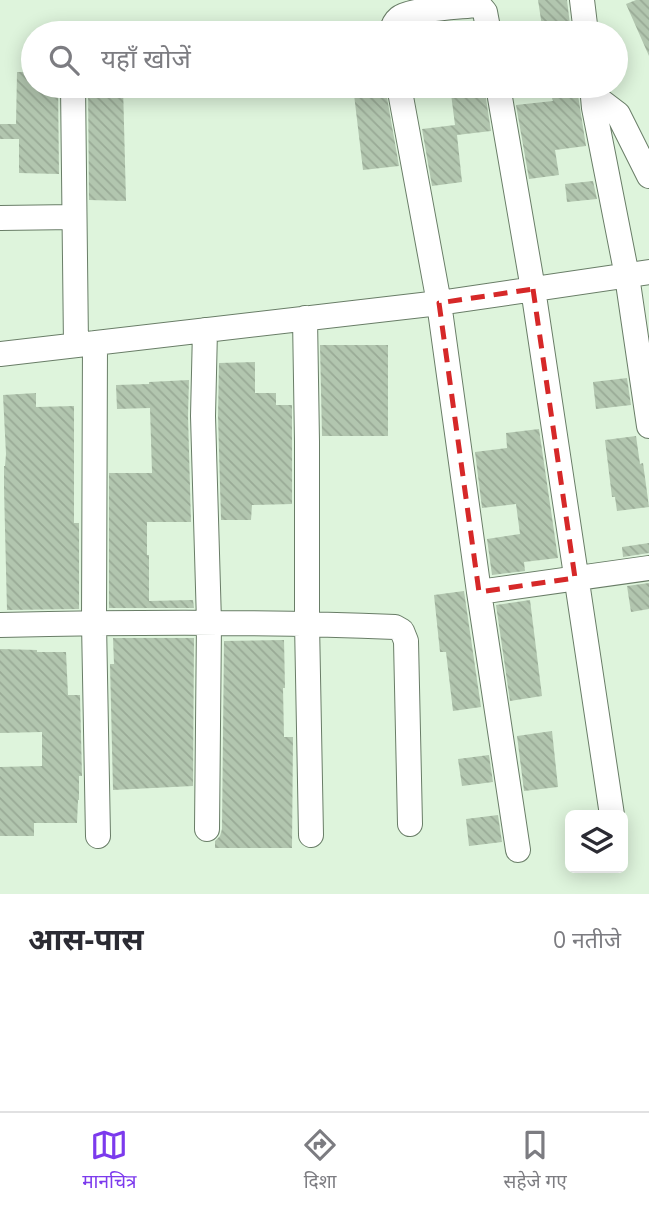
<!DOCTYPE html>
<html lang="hi">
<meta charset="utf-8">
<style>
body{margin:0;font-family:"Open Sans","Noto Sans Devanagari",sans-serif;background:#f7f7f7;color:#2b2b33}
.controls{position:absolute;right:21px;bottom:21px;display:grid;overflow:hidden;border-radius:10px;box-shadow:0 4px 18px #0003}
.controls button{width:63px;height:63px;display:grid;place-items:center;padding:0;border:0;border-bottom:2px solid #e1e1e2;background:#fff;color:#2b2b33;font:35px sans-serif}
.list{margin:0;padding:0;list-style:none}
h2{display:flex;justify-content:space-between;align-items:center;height:91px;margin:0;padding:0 28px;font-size:30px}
h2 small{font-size:23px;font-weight:400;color:#7c7c81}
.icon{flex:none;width:38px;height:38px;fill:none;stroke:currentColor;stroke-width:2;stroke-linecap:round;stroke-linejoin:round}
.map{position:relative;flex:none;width:649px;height:894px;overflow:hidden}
.search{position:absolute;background:#fff;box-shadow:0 4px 18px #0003;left:21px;right:21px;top:21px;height:77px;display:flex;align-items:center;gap:18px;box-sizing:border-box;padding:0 24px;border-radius:38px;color:#7c7c81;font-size:26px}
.sheet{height:217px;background:#fff}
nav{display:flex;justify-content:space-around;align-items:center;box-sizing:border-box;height:98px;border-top:2px solid #e1e1e2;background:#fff;font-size:19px;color:#7c7c81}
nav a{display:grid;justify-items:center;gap:4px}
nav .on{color:#7c3aed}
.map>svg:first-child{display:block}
</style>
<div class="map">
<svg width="649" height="894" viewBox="0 0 649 894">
<defs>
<pattern id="building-back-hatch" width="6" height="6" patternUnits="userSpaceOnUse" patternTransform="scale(1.75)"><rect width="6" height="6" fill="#b2c6af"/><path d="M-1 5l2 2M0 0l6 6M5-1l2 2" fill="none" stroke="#99aa96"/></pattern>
</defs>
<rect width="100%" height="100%" fill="#def4dc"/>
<path fill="url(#building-back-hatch)" d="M 538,0 L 567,0 L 571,33 L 543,33 Z
M 636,0 L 649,0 L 649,56 L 626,4 Z
M 17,72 L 33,72 L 33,86 L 58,86 L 59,174 L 19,173 L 19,139 L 0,139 L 0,124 L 16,124 Z
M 88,86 L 123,86 L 126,201 L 89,200 Z
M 353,86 L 385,86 L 399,166 L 363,170 Z
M 414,86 L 424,86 L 425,95 L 416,97 Z
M 450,86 L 484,86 L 491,131 L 457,135 L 462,182 L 432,186 L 422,129 L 455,125 Z
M 578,95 L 586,146 L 555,150 L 559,175 L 529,179 L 516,105 L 553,101 L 552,98 Z
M 593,181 L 597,199 L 567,202 L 565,184 Z
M 320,345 L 388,345 L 388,436 L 322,436 Z
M 255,362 L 255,393 L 276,393 L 276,405 L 292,405 L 292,504 L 252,505 L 251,520 L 221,520 L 218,416 L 219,363 Z
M 627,378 L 631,405 L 596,409 L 593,382 Z
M 189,380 L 188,416 L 191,522 L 147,522 L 147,555 L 149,555 L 149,601 L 193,600 L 194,608 L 109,608 L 109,473 L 152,473 L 150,408 L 117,409 L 116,385 L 149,384 L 149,382 Z
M 36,393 L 36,407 L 74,406 L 74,523 L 79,523 L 79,609 L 7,610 L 4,488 L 4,466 L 5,466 L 6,454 L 3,395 Z
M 539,429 L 558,558 L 524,562 L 525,571 L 492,575 L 487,539 L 520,534 L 516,504 L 482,508 L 475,452 L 507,448 L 506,433 Z
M 636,436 L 640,464 L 643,463 L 649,507 L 617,511 L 615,497 L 612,497 L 605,440 Z
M 649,543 L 649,553 L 623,557 L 622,547 Z
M 649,583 L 649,609 L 631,612 L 627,586 Z
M 464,591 L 481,707 L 453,711 L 446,652 L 440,652 L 434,595 Z
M 530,600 L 542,696 L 510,701 L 496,605 Z
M 113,638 L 194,638 L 193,786 L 113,790 L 110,664 L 114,664 Z
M 284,640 L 285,688 L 283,688 L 284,737 L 293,737 L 292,848 L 215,848 L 215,841 L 220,836 L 222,829 L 224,641 Z
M 0,649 L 37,650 L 37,652 L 66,652 L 68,695 L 80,695 L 82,776 L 79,776 L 79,800 L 78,800 L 77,823 L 34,823 L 34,836 L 0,836 L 0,767 L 42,766 L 42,732 L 0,733 Z
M 552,731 L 558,787 L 524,791 L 517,736 Z
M 489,755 L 493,782 L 462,786 L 458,759 Z
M 498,815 L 502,842 L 469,846 L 466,819 Z"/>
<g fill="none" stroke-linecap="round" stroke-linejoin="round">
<g stroke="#697d67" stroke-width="26">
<path id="minor" d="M 582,0 L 586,33
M 391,33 C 392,28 394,22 399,18 C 410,9 459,7 476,5 L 480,6 L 485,12 L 489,33
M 73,86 L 76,345
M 399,86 L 439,303 L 479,592
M 498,86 L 533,289 L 612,815
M 592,86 L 594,108 L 627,276 L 649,426
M 593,95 L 618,114 L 649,176
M 0,218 L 74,217
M 305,318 L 307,442 L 307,623 L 311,835
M 205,330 L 203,416 L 209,622 L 207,829
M 95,343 L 94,623 L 98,836
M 0,354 L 439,303 L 649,272
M 0,625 C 132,622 264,621 395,627 L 402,631 L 406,641 L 410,824
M 518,850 L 479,592 L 649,568"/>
</g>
<use href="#minor" stroke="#fff" stroke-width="24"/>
</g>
<path fill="none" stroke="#d62828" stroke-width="5" stroke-dasharray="14 9" stroke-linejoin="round" d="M 533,289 L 575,578 L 479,592 L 439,303 Z"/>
</svg>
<div class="controls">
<button><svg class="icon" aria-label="layers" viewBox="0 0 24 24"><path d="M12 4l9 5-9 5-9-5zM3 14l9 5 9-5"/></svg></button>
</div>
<div class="search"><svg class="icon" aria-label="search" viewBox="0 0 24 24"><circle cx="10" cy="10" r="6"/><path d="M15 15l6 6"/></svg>यहाँ खोजें</div>
</div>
<section class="sheet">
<h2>आस-पास<small>0 नतीजे</small></h2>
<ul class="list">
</ul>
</section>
<nav>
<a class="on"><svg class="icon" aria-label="map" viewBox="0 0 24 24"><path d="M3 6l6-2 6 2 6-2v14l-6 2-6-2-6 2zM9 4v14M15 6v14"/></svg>मानचित्र</a>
<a><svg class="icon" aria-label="directions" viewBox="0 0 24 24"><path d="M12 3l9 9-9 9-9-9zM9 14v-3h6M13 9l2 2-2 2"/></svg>दिशा</a>
<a><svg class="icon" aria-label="saved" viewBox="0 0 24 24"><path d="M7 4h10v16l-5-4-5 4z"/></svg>सहेजे गए</a>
</nav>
